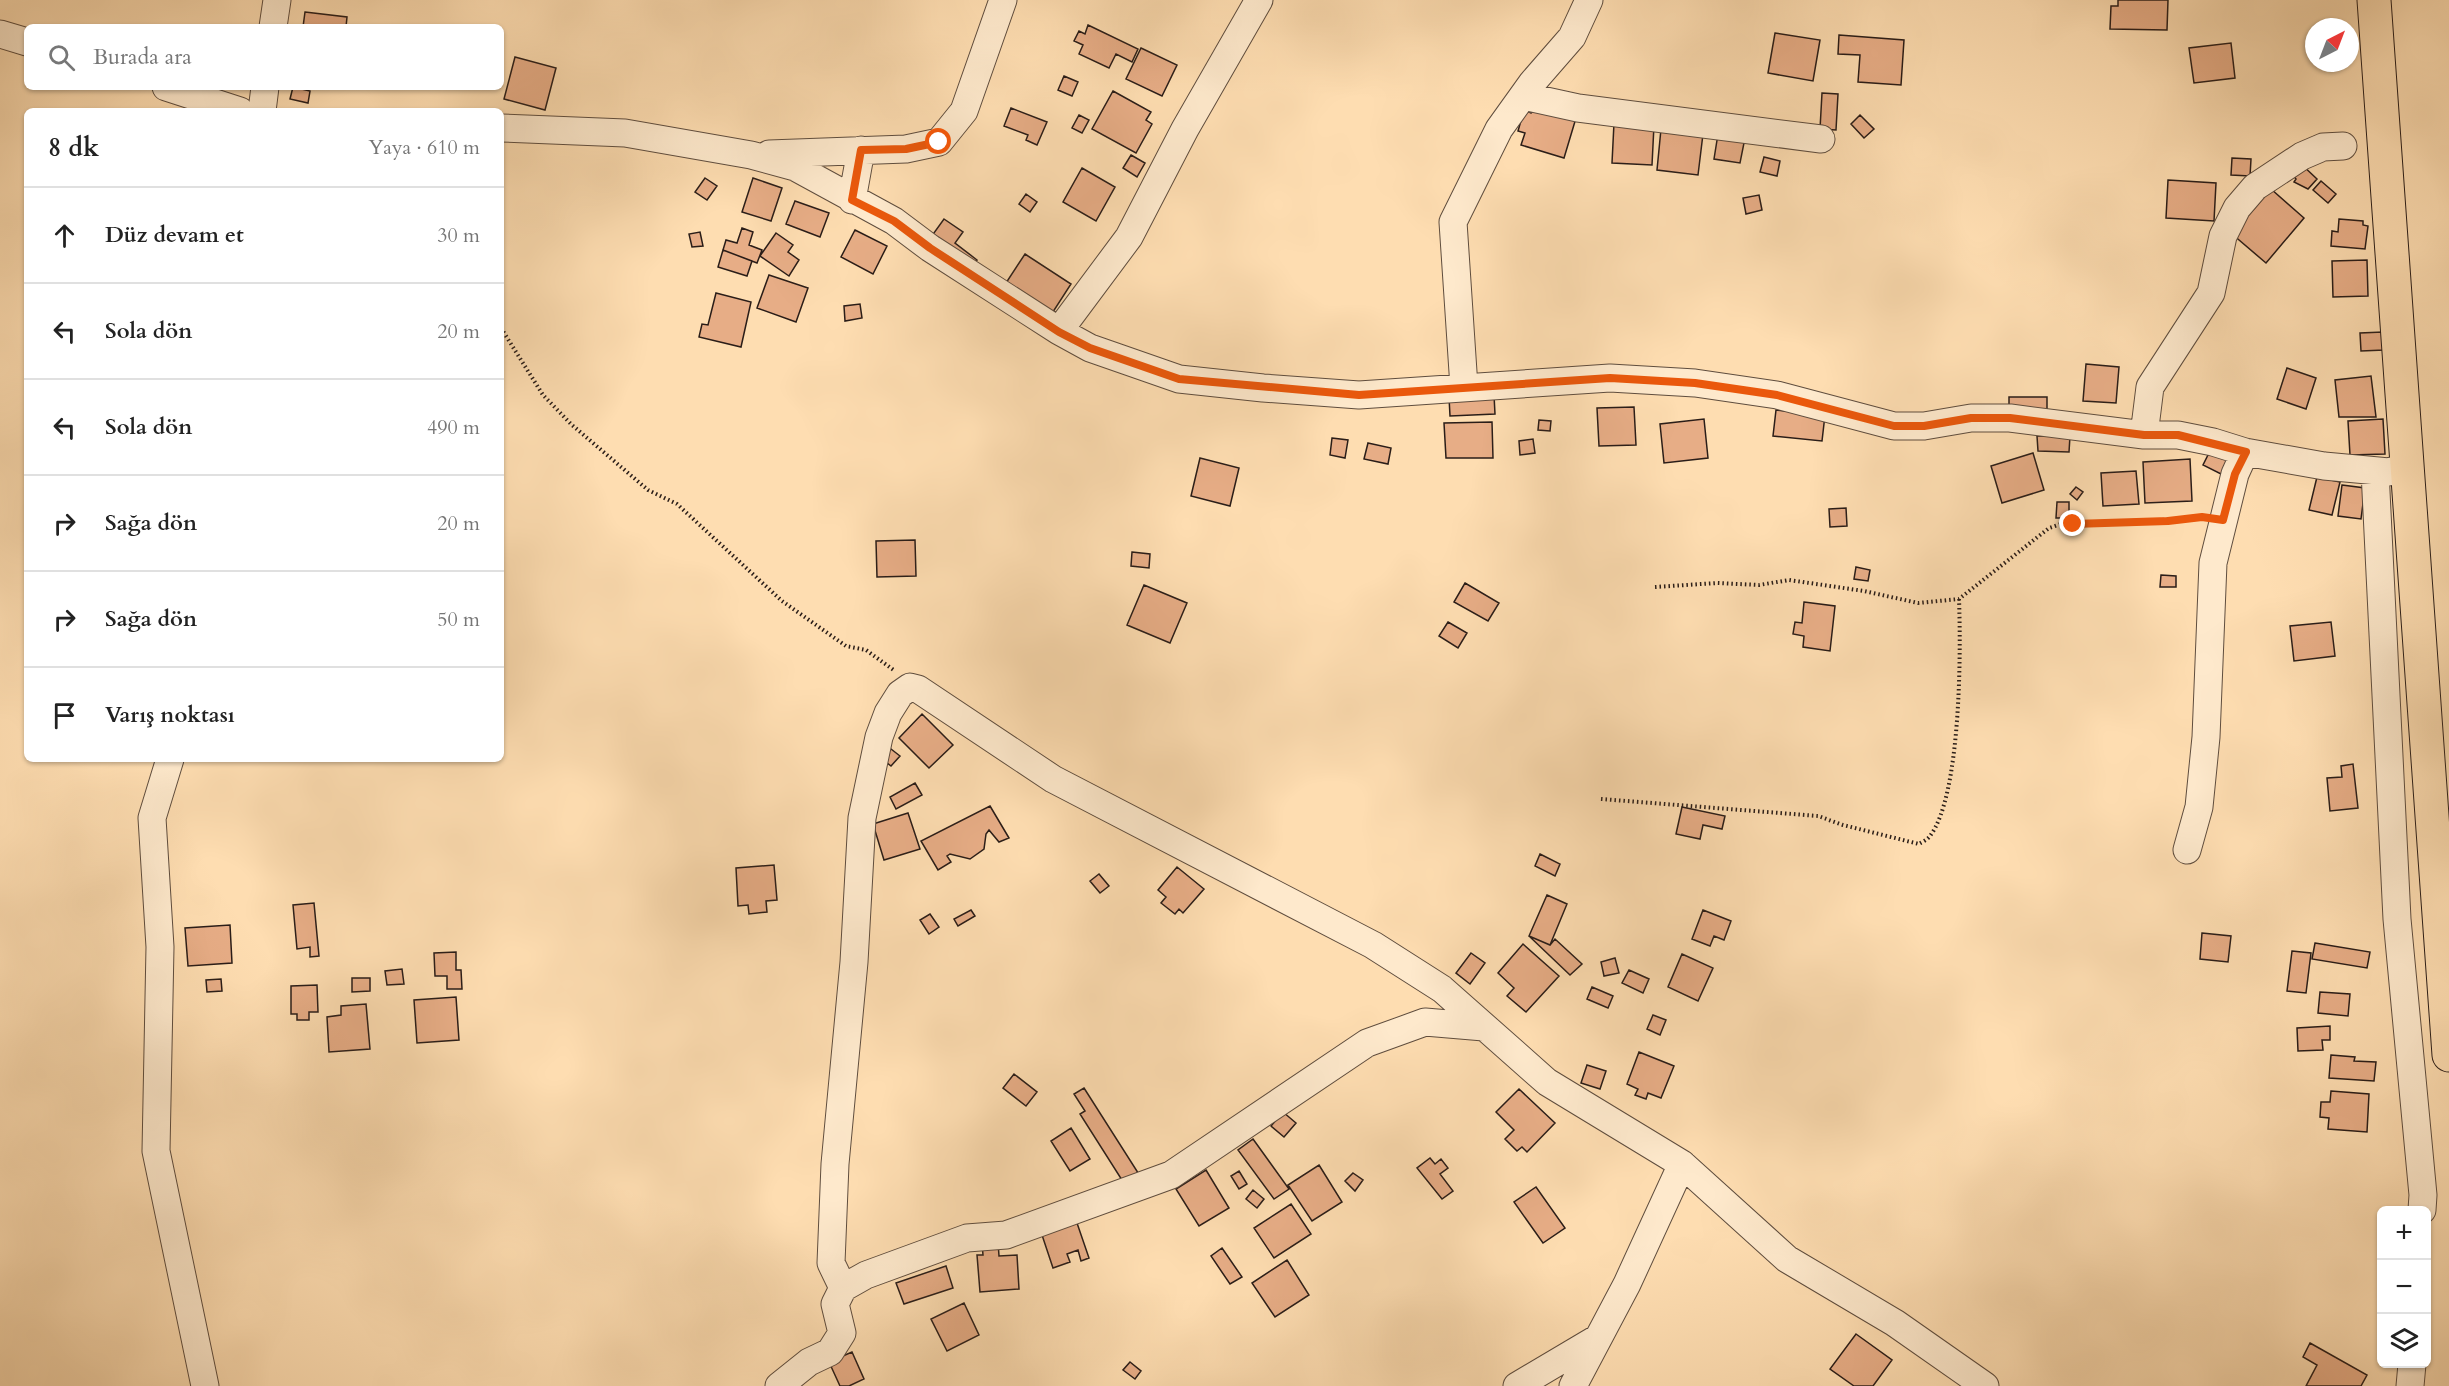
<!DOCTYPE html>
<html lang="tr">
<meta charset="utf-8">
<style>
body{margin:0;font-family:Cardo,serif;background:#f2f2f2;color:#222}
.controls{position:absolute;right:18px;bottom:18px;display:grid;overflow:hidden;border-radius:9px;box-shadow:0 2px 4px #0004}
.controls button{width:54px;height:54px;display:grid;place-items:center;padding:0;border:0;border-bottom:2px solid #e0e0e0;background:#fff;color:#222;font:30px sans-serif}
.compass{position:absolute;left:2305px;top:18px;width:54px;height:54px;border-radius:50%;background:#fff;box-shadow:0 2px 4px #0004;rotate:42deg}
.stop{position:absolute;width:18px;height:18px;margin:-14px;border:4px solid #ea580c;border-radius:50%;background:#fff}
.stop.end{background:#ea580c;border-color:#fff;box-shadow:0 2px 6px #0008}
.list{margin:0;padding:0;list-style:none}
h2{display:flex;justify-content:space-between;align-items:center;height:78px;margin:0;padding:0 24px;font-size:26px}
h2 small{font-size:20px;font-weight:400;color:#767676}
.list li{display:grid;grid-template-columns:39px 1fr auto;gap:18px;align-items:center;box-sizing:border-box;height:96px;padding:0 24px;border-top:2px solid #e0e0e0}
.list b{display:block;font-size:22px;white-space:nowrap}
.list em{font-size:20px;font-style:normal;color:#767676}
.icon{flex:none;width:33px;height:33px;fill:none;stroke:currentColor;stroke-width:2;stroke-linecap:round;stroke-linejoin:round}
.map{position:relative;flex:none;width:2449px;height:1386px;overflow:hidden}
.search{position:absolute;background:#fff;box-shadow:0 2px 4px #0004;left:24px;top:24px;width:480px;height:66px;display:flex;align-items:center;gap:15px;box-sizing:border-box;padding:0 21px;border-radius:9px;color:#767676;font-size:22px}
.panel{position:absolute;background:#fff;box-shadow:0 2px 4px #0004;left:24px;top:108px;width:480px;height:654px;border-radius:9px}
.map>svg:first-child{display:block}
</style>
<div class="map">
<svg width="2449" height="1386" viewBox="0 0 2449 1386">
<rect width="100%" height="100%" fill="#feddb1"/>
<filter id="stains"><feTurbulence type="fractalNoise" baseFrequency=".00333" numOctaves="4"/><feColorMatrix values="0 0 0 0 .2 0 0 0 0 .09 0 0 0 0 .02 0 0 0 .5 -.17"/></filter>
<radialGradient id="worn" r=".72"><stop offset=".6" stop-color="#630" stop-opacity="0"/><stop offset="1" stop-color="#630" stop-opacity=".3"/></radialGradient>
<path fill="#e7ad86" stroke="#2a1d18" stroke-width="1.5" d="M 2118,0 L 2168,0 L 2167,30 L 2110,29 L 2111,6 L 2118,6 Z
M 305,12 L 347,17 L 346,27 L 303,27 Z
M 1088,25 L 1138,49 L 1132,62 L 1116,54 L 1109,68 L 1079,54 L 1083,45 L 1074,41 L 1079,31 L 1085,34 Z
M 1775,33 L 1820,40 L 1813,81 L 1768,73 Z
M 1839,35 L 1904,40 L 1901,85 L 1858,82 L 1860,55 L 1838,54 Z
M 2231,43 L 2235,78 L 2194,83 L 2189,48 Z
M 1141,48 L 1177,65 L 1162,96 L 1126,79 Z
M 515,57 L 556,68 L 545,110 L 504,99 Z
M 1064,76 L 1078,82 L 1072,96 L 1058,90 Z
M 293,87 L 310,91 L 308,103 L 290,99 Z
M 1113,91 L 1151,112 L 1146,120 L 1152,124 L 1136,153 L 1092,129 Z
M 1822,93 L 1838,94 L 1836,130 L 1820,129 Z
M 1533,106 L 1576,118 L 1564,158 L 1521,145 L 1525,133 L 1518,131 L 1524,110 L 1531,113 Z
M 1011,108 L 1047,122 L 1037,145 L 1026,140 L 1028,135 L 1004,126 Z
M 1079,115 L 1089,120 L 1082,133 L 1072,128 Z
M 1860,115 L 1874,129 L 1864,138 L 1851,124 Z
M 1614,123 L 1654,125 L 1652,165 L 1612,163 Z
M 1661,129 L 1703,134 L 1698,175 L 1657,170 Z
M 1718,134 L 1745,138 L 1740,163 L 1714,159 Z
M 1131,155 L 1145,163 L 1137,177 L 1123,168 Z
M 1764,157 L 1780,161 L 1777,176 L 1760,172 Z
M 2232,158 L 2251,159 L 2250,176 L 2231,175 Z
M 2300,163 L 2317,179 L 2308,189 L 2294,182 L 2296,179 L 2292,174 Z
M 1082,168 L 1115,187 L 1096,221 L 1063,202 Z
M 705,178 L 717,186 L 707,200 L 695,192 Z
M 753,178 L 782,188 L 771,221 L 742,212 Z
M 2168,180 L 2216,183 L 2214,221 L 2166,218 Z
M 2321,181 L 2336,194 L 2328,203 L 2313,190 Z
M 2271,189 L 2304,218 L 2266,263 L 2232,234 Z
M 1026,194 L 1037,202 L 1030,212 L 1019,204 Z
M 1759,195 L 1762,210 L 1746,214 L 1743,198 Z
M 795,201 L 829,213 L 820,237 L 786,224 Z
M 944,219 L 963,232 L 955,243 L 977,260 L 971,267 L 931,237 Z
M 2339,219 L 2363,221 L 2363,225 L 2368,226 L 2365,249 L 2331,246 L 2332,231 L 2338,232 Z
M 742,228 L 753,232 L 749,245 L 762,250 L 757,263 L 723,250 L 726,240 L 737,243 Z
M 855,230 L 887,246 L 873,274 L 841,257 Z
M 700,232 L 703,246 L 692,247 L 689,234 Z
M 776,233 L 793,245 L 788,252 L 799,260 L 789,276 L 760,256 Z
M 723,250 L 752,261 L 747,276 L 718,267 Z
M 1025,254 L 1071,284 L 1051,315 L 1004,286 Z
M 2367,260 L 2368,296 L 2333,297 L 2332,261 Z
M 769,275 L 808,288 L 796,322 L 757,308 Z
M 716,293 L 751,302 L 741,347 L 699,337 L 702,324 L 708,325 Z
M 860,304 L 862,318 L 845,321 L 844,306 Z
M 2383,332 L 2384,350 L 2361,351 L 2360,333 Z
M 2086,364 L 2119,367 L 2116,403 L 2083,401 Z
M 2287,368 L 2316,378 L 2306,409 L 2277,399 Z
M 2371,376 L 2376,417 L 2339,417 L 2335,380 Z
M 1494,395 L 1495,414 L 1450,416 L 1449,397 Z
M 2009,397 L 2047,397 L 2047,413 L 2009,412 Z
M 1634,407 L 1636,445 L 1599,446 L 1597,408 Z
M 1776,410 L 1825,415 L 1822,441 L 1773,436 Z
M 1704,419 L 1708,458 L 1664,463 L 1660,424 Z
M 2383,419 L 2385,454 L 2350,455 L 2348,421 Z
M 1539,420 L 1551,421 L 1550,431 L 1538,430 Z
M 1492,422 L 1493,458 L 1446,458 L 1444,423 Z
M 2037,436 L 2070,436 L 2069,452 L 2038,451 Z
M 1332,438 L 1348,440 L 1345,458 L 1330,455 Z
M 1533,439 L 1535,453 L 1520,455 L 1519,441 Z
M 1368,443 L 1391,448 L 1388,464 L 1364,459 Z
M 2212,447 L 2232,457 L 2223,475 L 2203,465 Z
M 2033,453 L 2044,490 L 2002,503 L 1991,466 Z
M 1200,458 L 1239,468 L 1230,506 L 1191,496 Z
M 2190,459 L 2192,501 L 2145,503 L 2143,462 Z
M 2136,471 L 2139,504 L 2103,506 L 2101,473 Z
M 2317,477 L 2340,482 L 2332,515 L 2309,510 Z
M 2342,485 L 2365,488 L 2361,519 L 2338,516 Z
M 2076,487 L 2083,492 L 2077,500 L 2070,494 Z
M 2057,502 L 2069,502 L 2069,518 L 2056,518 Z
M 1846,508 L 1847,526 L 1830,527 L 1829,509 Z
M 915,540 L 916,576 L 877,577 L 876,541 Z
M 1132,552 L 1150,554 L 1149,568 L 1131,566 Z
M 1856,567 L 1870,570 L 1868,581 L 1854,579 Z
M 2161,575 L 2176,576 L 2176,587 L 2160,587 Z
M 1465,583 L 1499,603 L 1488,621 L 1454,602 Z
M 1144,585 L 1187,603 L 1170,643 L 1127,625 Z
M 1804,602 L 1835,606 L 1830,651 L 1803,647 L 1804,636 L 1793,634 L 1795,622 L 1802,623 Z
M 1448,622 L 1467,633 L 1458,648 L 1439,636 Z
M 2331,622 L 2335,656 L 2294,661 L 2290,626 Z
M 922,714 L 953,745 L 929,768 L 899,738 Z
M 891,749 L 900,756 L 891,766 L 882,759 Z
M 2353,764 L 2358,808 L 2330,811 L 2327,778 L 2342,777 L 2341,766 Z
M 915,783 L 922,795 L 896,809 L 890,797 Z
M 990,806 L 1009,838 L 999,842 L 989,830 L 986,834 L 984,849 L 970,859 L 950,854 L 947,856 L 951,862 L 938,870 L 921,841 Z
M 1682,807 L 1725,816 L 1722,829 L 1703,825 L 1700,839 L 1676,834 Z
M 908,813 L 920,849 L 884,860 L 873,824 Z
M 1540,854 L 1560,864 L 1555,876 L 1535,866 Z
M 774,865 L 777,900 L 766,901 L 767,912 L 749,914 L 748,905 L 738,906 L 736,868 Z
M 1177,867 L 1204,889 L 1183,913 L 1179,909 L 1175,914 L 1161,903 L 1166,897 L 1158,890 Z
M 1099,874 L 1109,886 L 1100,893 L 1090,881 Z
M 1547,895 L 1567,904 L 1550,945 L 1529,936 Z
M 314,903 L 319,956 L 310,957 L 310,947 L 297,949 L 293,905 Z
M 971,910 L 975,916 L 958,926 L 954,919 Z
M 1703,910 L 1731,921 L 1724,940 L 1714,936 L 1710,946 L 1692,939 Z
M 930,914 L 939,927 L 929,934 L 920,920 Z
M 230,925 L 232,963 L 188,966 L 185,928 Z
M 2202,933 L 2231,936 L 2228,962 L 2200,959 Z
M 1529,936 L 1550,945 L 1555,939 L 1582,964 L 1570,975 Z
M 2315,943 L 2370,952 L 2367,968 L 2312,959 Z
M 1523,944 L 1559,976 L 1526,1012 L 1507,996 L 1514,988 L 1498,973 Z
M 2292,951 L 2311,953 L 2306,993 L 2287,991 Z
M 456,952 L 456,970 L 461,970 L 462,989 L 447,989 L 447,976 L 435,976 L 434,953 Z
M 1471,953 L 1485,963 L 1470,984 L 1456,973 Z
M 1682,954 L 1713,968 L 1698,1001 L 1668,987 Z
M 1615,958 L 1619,973 L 1604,976 L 1601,962 Z
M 402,969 L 404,984 L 387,985 L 385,971 Z
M 1629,970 L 1649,979 L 1643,993 L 1622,983 Z
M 352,978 L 370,978 L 370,991 L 352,992 Z
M 221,979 L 222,991 L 207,992 L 206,980 Z
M 317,985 L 318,1012 L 309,1012 L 309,1020 L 297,1020 L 297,1014 L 291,1014 L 291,986 Z
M 1592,987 L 1613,996 L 1608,1008 L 1587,999 Z
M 2320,992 L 2350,994 L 2348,1016 L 2318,1013 Z
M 456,997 L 459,1040 L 417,1043 L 414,1000 Z
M 366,1004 L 370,1049 L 329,1052 L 327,1017 L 341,1015 L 341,1006 Z
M 1653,1015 L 1666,1020 L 1660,1035 L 1647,1029 Z
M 2330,1026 L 2330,1040 L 2322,1040 L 2323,1050 L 2298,1051 L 2297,1028 Z
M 1639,1052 L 1674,1066 L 1661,1098 L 1648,1093 L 1646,1099 L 1635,1095 L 1638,1089 L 1627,1084 Z
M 2331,1055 L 2355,1057 L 2354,1061 L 2376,1062 L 2374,1081 L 2329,1078 Z
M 1587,1065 L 1606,1071 L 1600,1089 L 1581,1083 Z
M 1014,1074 L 1037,1092 L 1026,1106 L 1003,1088 Z
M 1084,1088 L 1142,1179 L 1127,1188 L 1080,1114 L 1085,1111 L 1074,1094 Z
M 1519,1089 L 1555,1123 L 1527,1152 L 1522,1147 L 1517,1151 L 1505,1139 L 1514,1130 L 1496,1112 Z
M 2331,1091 L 2369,1094 L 2367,1132 L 2328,1129 L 2329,1118 L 2320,1117 L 2321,1102 L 2330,1102 Z
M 1283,1112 L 1296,1123 L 1284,1137 L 1271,1126 Z
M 1071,1128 L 1090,1159 L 1070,1171 L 1051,1141 Z
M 1253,1139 L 1289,1189 L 1274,1199 L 1238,1150 Z
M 1430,1158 L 1435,1164 L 1441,1159 L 1448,1168 L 1440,1174 L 1453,1191 L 1442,1199 L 1417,1168 Z
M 1319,1165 L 1342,1202 L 1312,1221 L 1288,1185 Z
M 1206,1170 L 1229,1208 L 1199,1226 L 1176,1189 Z
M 1239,1171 L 1247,1184 L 1239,1189 L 1231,1176 Z
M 1353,1173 L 1363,1180 L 1355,1191 L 1345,1181 Z
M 1536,1187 L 1565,1228 L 1543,1243 L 1514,1202 Z
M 1253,1190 L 1264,1199 L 1257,1208 L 1246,1199 Z
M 1291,1204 L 1311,1234 L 1274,1258 L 1254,1228 Z
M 1077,1223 L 1089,1258 L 1081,1261 L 1078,1250 L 1067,1254 L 1070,1262 L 1053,1268 L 1042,1235 Z
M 998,1242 L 999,1256 L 1017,1255 L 1019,1289 L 980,1292 L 977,1255 L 983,1255 L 982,1243 Z
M 1222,1248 L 1242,1277 L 1230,1284 L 1211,1256 Z
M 1287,1260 L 1309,1295 L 1275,1317 L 1252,1283 Z
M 946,1266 L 953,1288 L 904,1304 L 896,1283 Z
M 964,1303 L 979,1335 L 947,1351 L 931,1319 Z
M 1856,1334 L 1892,1360 L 1873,1386 L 1854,1386 L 1830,1369 Z
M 2310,1343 L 2367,1375 L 2361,1386 L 2306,1386 L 2317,1365 L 2303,1357 Z
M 852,1352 L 864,1379 L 849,1386 L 840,1386 L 829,1362 Z
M 1130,1362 L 1141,1371 L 1135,1379 L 1123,1370 Z"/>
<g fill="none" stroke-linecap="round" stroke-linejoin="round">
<g stroke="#5f4d3e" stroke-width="29">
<path id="minor" d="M 1259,0 L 1185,129 L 1129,237 L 1059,331 L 1090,348 L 1179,379 L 1263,388 L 1359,395 L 1610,378 L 1695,383 L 1777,395 L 1894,426 L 1924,426 L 1971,418 L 2010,418 L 2144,435 L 2178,435 L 2213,442 L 2245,452 L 2324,466 L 2389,472 L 2407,466
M 273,27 L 277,0
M 0,34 L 27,42
M 166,87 L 240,111
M 1523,96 L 1578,108 L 1821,139
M 262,111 L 265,87
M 501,128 L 625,133 L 751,155 L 795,167 L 894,221 L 930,248 L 1059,331
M 769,154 L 906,149 L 939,142 L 964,111 L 1003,0
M 852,200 L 861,150
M 1464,387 L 1453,222 L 1499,129 L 1532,83 L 1572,37 L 1589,0
M 2144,435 L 2150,387 L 2211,293 L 2223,236 L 2237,208 L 2255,187 L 2302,156 L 2323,147 L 2343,146
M 2375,471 L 2397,919 L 2423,1195 L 2422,1210
M 170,759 L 152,818 L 160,947 L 156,1151 L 205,1386
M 2187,850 L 2199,807 L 2206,737 L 2213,563 L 2235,474 L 2245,452
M 843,1288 L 831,1263 L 835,1164 L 854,962 L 862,818 L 879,737 L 888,713 L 900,694 L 910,687 L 918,689 L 1053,779 L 1373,945 L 1442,989 L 1547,1082 L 1682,1164 L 1787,1259 L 1895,1323 L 1985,1386
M 779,1386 L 809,1362 L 830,1352 L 842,1333 L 835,1304 L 843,1288 L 866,1275 L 967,1238 L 1006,1235 L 1171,1175 L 1367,1043 L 1425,1022 L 1484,1027
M 1517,1386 L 1598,1338
M 1573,1386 L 1627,1284 L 1682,1164
M 2410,1386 L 2412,1364"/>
</g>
<g stroke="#2a1d18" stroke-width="35">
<path id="highway" d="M 2374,0 L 2449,1055"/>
</g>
<path stroke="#2a1d18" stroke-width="4" stroke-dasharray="1.5 3" stroke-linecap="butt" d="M 501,328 L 543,395 L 572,425 L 648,490 L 677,504 L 782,601 L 846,646 L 866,650 L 895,671
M 1655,587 L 1717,583 L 1759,585 L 1789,580 L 1864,591 L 1918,603 L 1959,599 L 2049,528 L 2061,524 L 2122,523 L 2201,517
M 1601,799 L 1818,816 L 1843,825 L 1919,844 C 1922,842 1927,840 1930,836 C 1961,795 1961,652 1959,599"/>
<use href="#minor" stroke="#fee9cc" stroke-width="27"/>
<use href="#highway" stroke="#feddb1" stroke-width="33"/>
</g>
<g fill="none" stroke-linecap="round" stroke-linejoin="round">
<path stroke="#ea580c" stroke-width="8" d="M 939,142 L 906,149 L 861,150 L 852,200 L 894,221 L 930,248 L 1059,332 L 1090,348 L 1179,379 L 1359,395 L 1610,378 L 1695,383 L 1777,395 L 1894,426 L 1924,426 L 1971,418 L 2010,418 L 2144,435 L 2178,435 L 2246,452 L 2235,474 L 2223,520 L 2202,517 L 2168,521 L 2073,524"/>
</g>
<rect width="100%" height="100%" filter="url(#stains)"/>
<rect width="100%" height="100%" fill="url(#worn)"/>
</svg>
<div class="controls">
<button>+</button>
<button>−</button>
<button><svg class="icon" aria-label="layers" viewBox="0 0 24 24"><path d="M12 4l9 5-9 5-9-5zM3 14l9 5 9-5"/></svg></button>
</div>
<svg class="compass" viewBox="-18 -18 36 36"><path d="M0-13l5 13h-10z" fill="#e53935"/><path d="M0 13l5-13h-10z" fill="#767676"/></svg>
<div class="stop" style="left:939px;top:142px"></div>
<div class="stop end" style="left:2073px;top:524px"></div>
<div class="search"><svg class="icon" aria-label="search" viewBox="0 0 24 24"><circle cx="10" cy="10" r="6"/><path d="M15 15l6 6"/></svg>Burada ara</div>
<section class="panel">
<h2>8 dk<small>Yaya · 610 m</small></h2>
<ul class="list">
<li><svg class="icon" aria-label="ahead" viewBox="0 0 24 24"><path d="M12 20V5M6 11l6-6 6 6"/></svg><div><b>Düz devam et</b></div><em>30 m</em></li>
<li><svg class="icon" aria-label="left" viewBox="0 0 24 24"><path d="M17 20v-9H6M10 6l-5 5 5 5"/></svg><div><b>Sola dön</b></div><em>20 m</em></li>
<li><svg class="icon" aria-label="left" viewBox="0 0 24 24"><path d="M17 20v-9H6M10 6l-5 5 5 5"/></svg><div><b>Sola dön</b></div><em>490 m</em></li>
<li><svg class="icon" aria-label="right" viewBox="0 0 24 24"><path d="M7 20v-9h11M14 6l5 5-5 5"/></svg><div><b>Sağa dön</b></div><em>20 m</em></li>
<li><svg class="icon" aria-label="right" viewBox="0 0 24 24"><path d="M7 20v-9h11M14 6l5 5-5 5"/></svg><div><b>Sağa dön</b></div><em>50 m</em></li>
<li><svg class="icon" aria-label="arrive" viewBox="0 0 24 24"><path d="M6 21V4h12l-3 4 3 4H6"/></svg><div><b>Varış noktası</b></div></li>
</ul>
</section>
</div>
